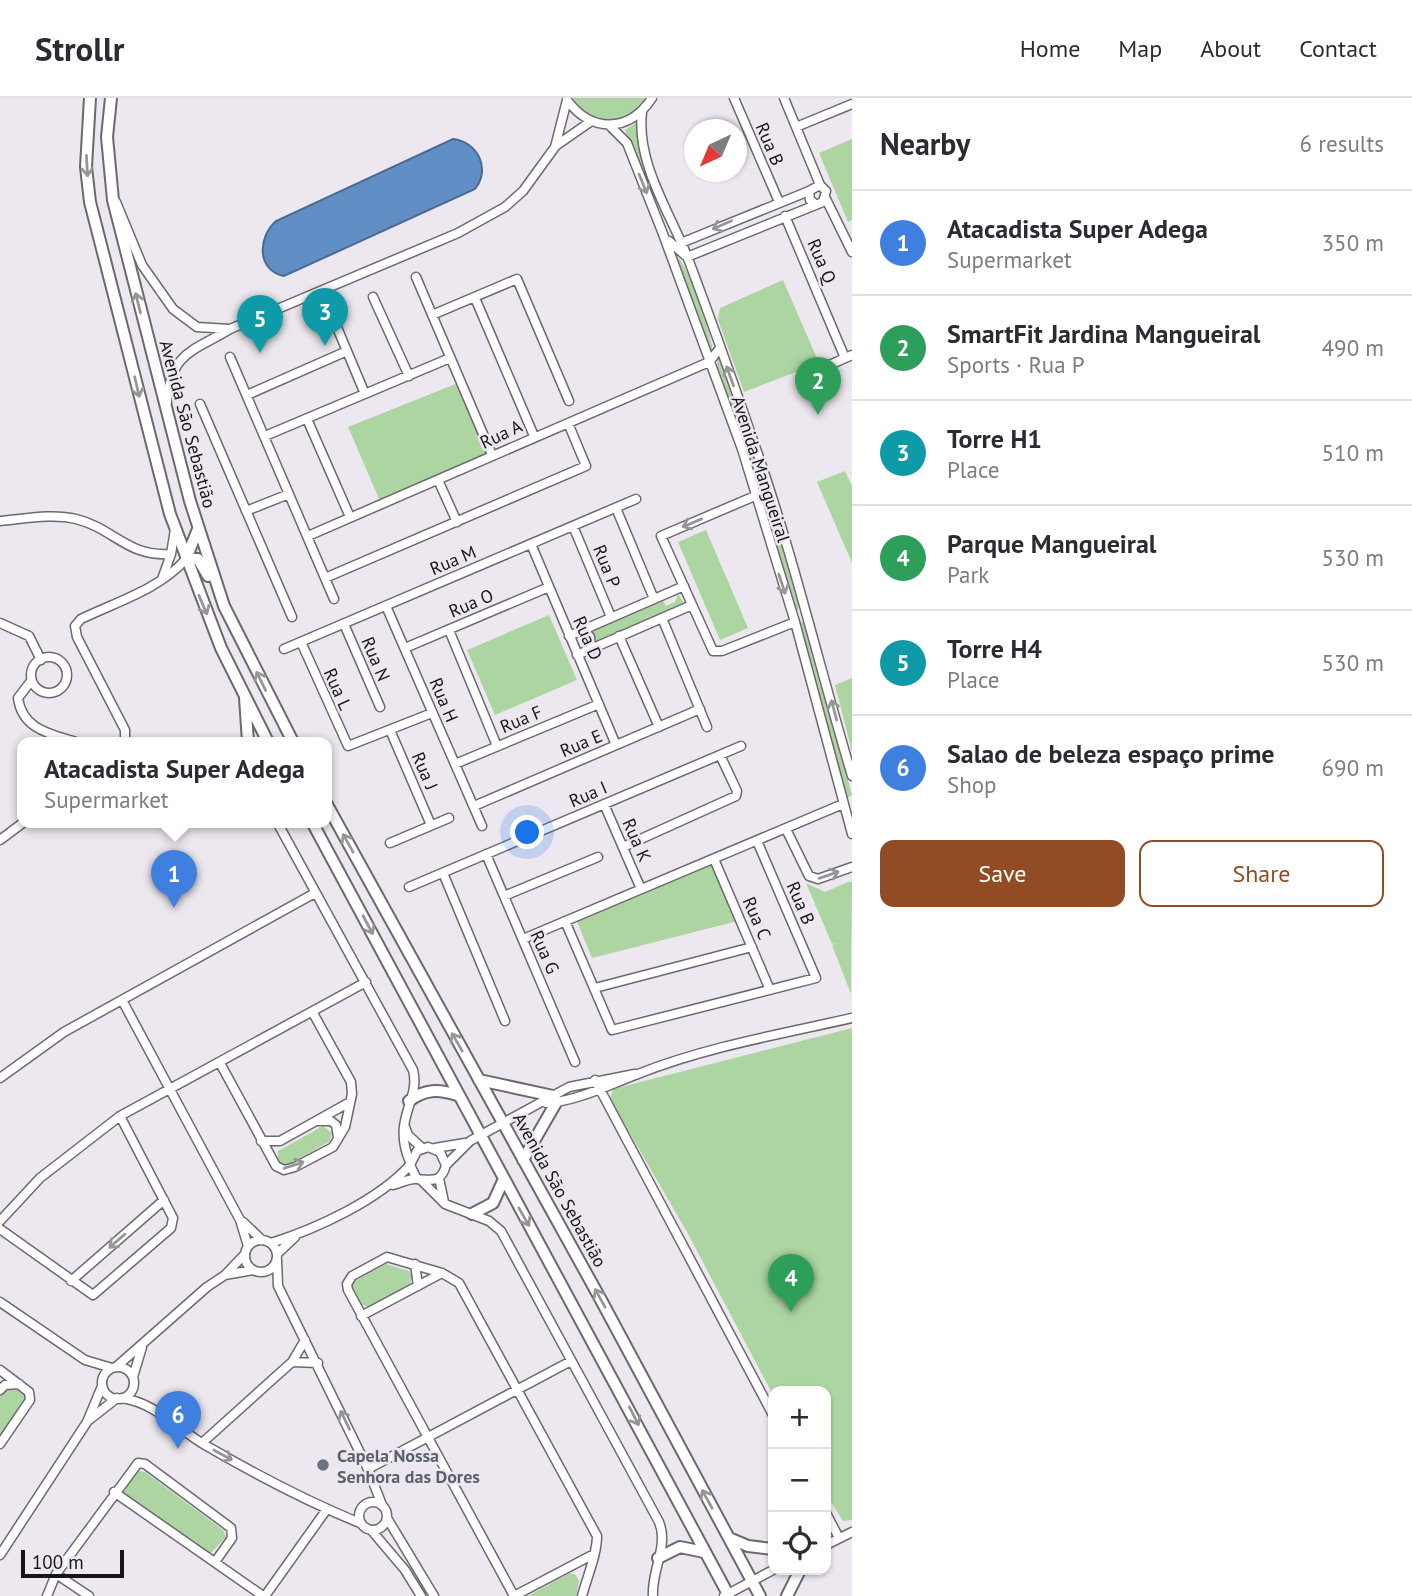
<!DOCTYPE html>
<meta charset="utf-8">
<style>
body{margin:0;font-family:"PT Sans",sans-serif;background:#f2f2f3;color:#2b2b33}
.controls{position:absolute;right:21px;bottom:21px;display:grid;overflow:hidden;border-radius:14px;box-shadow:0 2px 5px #0004}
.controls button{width:63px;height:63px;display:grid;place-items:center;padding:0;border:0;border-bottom:2px solid #e1e1e2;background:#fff;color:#2b2b33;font:35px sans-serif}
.compass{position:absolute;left:684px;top:21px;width:63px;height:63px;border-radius:50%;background:#fff;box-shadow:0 2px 5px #0004;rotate:224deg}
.scale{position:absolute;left:21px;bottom:18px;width:103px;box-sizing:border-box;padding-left:7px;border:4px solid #171518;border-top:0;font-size:19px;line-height:24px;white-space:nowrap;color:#171518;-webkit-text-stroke:5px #ede8ef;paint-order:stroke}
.you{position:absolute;left:528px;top:735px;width:24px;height:24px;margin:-18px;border:5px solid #fff;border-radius:50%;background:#1a73e8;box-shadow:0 0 0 10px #1a73e833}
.badge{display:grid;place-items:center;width:46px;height:46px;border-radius:50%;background:#924c25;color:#fff;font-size:23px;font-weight:700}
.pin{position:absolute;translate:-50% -58px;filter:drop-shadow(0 2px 4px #0008)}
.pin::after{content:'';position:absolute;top:37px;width:24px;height:21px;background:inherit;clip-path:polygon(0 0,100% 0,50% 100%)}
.popup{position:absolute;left:17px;top:639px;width:315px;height:91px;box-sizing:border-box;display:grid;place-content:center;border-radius:14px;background:#fff;filter:drop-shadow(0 2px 5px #0005);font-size:23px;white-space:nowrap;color:#7c7c81}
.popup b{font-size:26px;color:#2b2b33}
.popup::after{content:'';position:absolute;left:50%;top:100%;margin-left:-14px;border:14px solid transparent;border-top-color:#fff}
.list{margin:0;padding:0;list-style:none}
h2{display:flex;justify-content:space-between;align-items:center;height:91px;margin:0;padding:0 28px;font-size:30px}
h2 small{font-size:23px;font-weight:400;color:#7c7c81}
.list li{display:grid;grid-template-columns:46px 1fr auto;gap:21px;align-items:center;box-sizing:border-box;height:105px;padding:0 28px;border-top:2px solid #e1e1e2}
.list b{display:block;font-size:26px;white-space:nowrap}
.list p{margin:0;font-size:23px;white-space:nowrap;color:#7c7c81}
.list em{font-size:23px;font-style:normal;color:#7c7c81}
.actions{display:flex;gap:14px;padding:21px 28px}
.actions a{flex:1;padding:16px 0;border:2px solid #924c25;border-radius:14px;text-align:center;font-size:24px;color:#924c25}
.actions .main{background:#924c25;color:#fff}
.icon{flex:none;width:38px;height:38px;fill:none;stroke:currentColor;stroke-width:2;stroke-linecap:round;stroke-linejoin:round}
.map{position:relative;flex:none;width:852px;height:1498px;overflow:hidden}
header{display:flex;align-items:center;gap:42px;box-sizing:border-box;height:98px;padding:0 35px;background:#fff;border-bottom:2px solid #e1e1e2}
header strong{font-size:33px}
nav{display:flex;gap:38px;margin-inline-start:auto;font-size:24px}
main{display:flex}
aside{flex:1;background:#fff}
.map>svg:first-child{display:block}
</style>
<header>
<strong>Strollr</strong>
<nav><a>Home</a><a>Map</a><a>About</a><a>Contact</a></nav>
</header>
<main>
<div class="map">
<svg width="852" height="1498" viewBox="0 0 852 1498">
<rect width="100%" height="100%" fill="#ede8ef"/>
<path fill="#add5a2" d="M 573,0 L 646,0 C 628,27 589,31 573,0 Z
M 637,24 L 639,50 L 680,152 L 625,32 Z
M 852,41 L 852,122 L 848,124 L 819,55 Z
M 675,156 C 688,165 714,241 713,257 Z
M 783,182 L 819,265 L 744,294 L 718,222 L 720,210 Z
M 719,257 L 764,388 L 759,389 L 717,266 Z
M 458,285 L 487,356 L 380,403 L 348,329 Z
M 845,373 L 852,388 L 852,465 L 817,384 Z
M 768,402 L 800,507 L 797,514 L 765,410 Z
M 706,432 L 748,530 L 720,542 L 678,444 Z
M 678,496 L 684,505 L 596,543 L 592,533 L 663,503 L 666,508 L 675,504 Z
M 549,517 L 577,582 L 495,617 L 467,552 Z
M 805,523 L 852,697 L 847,700 L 800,525 Z
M 852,580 L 852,654 L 835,587 Z
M 709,764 L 714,766 L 738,823 L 592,860 L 576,821 Z
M 848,784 L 852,784 L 851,896 L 832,847 L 837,845 L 832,846 L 806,785 L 825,794 Z
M 852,930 L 852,1422 L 843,1423 L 826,1396 L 826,1293 L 773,1293 L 773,1297 L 687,1134 L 610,1001 L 613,991 Z
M 323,1028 L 332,1035 L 330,1043 L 288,1067 L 278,1064 L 278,1053 Z
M 386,1166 L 409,1173 L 412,1178 L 410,1186 L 368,1209 L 360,1206 L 352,1193 L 353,1184 Z
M 15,1289 L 25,1297 L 25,1303 L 0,1340 L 0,1298 L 6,1290 Z
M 135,1372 L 145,1374 L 223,1432 L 226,1439 L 209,1457 L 123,1397 L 121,1392 Z
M 570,1475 L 576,1477 L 579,1483 L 576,1498 L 528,1498 Z"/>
<path fill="#618fc5" stroke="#4b6a91" stroke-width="2" d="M 453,41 C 478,44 491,71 475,91 L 284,178 C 256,172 258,139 276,123 Z"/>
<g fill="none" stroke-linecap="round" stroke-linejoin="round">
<g stroke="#6d686f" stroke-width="11">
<path id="minor" d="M 734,0 L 779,104
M 784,0 L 820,87
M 567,2 C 591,35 629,35 652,0
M 642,14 C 636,64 669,113 687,158 C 711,221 733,284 755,348 C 793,456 819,568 852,678
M 610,28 L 627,45 L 663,136 L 742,351 L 795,524 L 852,736
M 796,29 L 852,6
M 557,47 L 590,24
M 826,101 L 852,154
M 116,104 L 142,167 L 173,211 L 197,229 L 230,231
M 785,118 L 845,260
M 669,143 L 687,159 L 823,104 L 826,93 L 820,87 L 809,93 L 810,102 L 814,105
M 681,145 L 809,93
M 416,179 L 492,357
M 373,199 L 409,278
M 475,200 L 534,338
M 331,215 L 365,296
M 432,217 L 517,181 L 569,303
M 230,259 L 334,501
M 825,269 L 852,257
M 247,297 L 347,253
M 167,304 C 171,254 192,254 230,231 L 458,135 L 505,109 L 523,93 L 555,49 L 567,2
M 200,306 L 292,519
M 307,321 L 350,419
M 265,338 L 450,260
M 438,382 L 457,424
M 769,392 L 661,438 L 713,553 L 722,553 L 795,524
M 616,410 L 654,501
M 246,413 L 289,396
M 0,423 C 24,421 52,415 76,421 C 114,430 126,459 171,456
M 573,428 L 611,519
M 308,438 L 709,264 L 720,250
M 531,446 L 616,647
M 325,480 L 586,368 L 568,325
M 162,481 L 171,456 L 175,431
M 386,508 L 482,728
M 662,520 L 707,629
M 0,525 L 29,538 L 41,562
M 344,526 L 380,609
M 449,532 L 497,648
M 584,532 L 590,539 L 591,550
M 569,538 L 684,488
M 619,538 L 659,629
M 301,544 L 348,648 L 432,615
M 405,550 L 549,489
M 284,551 L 636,401
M 577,557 L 692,507
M31 577a18 18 0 1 1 36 0a18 18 0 1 1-36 0Z
M 31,583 L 18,600 C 22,631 50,636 76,644
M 390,632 L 431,727
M 125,644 L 125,632 L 77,539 L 75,528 L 81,521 C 116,504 160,491 186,461
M 455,666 L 599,606
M 604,706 L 641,791
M 474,708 L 700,611
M 277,724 L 413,972 C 421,1003 391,1020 410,1064
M 786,731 L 809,778 L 818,781 L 852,769
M 0,742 L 24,724
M 390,745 L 449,720
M 623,749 L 736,698 L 737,693 L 720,657
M 486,756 L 575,964
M 714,761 L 770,892
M 443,775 L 505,923
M 409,789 L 741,648
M 504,798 L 598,759
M 565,823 L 612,932 L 816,880 L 757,743
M 523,841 L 843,706
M 595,890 L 752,849
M 122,902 L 240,1122 L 248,1148
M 220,965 L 276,1068 L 284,1072 L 295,1069 L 333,1049 L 345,1029 L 352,996 L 351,984 L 313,915
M 0,980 L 64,934 L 315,795
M 595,982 L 773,1317
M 546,1005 C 578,1003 608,987 638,976 C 706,949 781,936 852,920
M 318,1023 L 331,1023 L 336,1027 L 338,1039
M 405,1029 L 408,1037 L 422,1050
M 261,1043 L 280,1043 L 350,1004
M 435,1050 L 465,1045
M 446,1067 L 470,1043 L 569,989 L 635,976
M 439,1080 L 444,1104
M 422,1083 L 445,1106 L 489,1123 L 501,1133 L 659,1424 C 669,1448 651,1473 653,1498
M 393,1087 C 400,1085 408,1081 415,1081 C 430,1081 441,1087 446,1067 L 440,1054 L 428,1049 L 417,1053 L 410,1067 L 417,1081
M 0,1123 L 40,1080 L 120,1018 L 366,884
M 243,1124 L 262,1142
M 0,1131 L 93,1197 L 171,1130 L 173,1120 L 120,1018
M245 1158a16 16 0 1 1 32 0a16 16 0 1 1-32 0Z
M 271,1145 C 316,1131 379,1102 410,1067
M 277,1156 L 295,1139
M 277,1162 L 278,1188 L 368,1371 L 382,1407
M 415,1166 L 418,1188
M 225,1177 L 253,1172
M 71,1183 L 164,1102
M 0,1204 L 85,1262 L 112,1270
M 361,1218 L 442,1175
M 292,1264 L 318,1265
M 116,1269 L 207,1189 L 225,1177 L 245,1156
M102 1285a16 16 0 1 1 32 0a16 16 0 1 1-32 0Z
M 0,1272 L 29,1294 L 30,1302 L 0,1346
M 133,1279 L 142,1249
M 0,1292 L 5,1287 L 19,1286
M 122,1300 C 156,1305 177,1331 205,1347 C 255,1376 306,1403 360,1425
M 89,1322 L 117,1300
M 202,1345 L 292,1264 L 305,1242
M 368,1371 L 571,1263
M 114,1394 L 263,1498
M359 1418a14 14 0 1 1 28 0a14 14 0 1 1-28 0Z
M 826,1415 L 839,1440
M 387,1420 L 434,1498
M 372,1433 L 405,1472 L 421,1498
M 826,1447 L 852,1434
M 0,1457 L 87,1324 L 102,1288
M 56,1476 L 89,1498
M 47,1498 L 56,1476 L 138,1365 L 145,1366 L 231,1430 L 232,1440 L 215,1464
M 265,1498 L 327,1411
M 582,1498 C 587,1479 597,1457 597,1438 L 459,1185 L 442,1175 L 387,1159 L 352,1178 L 347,1186 L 348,1192 L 514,1498 L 594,1456
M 724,1498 L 773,1472"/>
</g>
<g stroke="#6d686f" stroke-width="14">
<path id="major" d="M 90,0 L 86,69 L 90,104 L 170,416 L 221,550 L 268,644
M 111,0 L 107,39 L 113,102 L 190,403 L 224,508 L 293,644
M 198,431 L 186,461 L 198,461 L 208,478
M 245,600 L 248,644
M 326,705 L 601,1202 L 760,1498
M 312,724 L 729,1498
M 479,982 L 553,998
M 409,1003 C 425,991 438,991 457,997
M 523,1062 L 557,1003
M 472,1116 L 493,1105 L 503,1083
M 729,1440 L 748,1448 L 773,1451
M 658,1460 L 680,1449 L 704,1454
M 787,1498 L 800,1472"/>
</g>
<use href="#minor" stroke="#fff" stroke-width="8"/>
<use href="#major" stroke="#fff" stroke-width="10"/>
</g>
<defs><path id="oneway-shaft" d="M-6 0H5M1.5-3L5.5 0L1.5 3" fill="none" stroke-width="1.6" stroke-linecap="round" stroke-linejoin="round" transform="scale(1.75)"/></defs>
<g stroke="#979697">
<use href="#oneway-shaft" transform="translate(87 68) rotate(87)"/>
<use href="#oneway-shaft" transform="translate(643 86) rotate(68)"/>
<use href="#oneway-shaft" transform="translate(722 127) rotate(156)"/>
<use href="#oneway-shaft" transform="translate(138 205) rotate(-104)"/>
<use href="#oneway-shaft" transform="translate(730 278) rotate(-110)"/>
<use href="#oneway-shaft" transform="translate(137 289) rotate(77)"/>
<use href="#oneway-shaft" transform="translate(692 425) rotate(157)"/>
<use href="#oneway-shaft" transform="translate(782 486) rotate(72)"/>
<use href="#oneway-shaft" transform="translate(203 507) rotate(67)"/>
<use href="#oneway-shaft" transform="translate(261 583) rotate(-116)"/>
<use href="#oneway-shaft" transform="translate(834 612) rotate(-105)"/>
<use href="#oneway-shaft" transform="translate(348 745) rotate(-119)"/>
<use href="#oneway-shaft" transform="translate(829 777) rotate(-19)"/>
<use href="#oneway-shaft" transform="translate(368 827) rotate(62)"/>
<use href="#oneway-shaft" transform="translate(457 944) rotate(-120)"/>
<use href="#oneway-shaft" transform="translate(294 1067) rotate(-18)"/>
<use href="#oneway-shaft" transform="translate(524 1119) rotate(60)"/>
<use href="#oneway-shaft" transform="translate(117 1143) rotate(139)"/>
<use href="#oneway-shaft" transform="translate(600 1200) rotate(-119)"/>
<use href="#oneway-shaft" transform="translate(634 1318) rotate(63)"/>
<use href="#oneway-shaft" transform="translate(345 1322) rotate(-116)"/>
<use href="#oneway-shaft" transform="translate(223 1357) rotate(29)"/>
<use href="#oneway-shaft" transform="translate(707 1401) rotate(-119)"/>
</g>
<circle fill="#6b7280" stroke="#ede8ef" stroke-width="2.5" cx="323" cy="1367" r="7"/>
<g text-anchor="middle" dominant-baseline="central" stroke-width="5" stroke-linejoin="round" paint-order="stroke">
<g font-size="18" fill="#171518" stroke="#ede8ef">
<text transform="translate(770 46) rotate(67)">Rua B</text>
<text transform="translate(822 163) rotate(67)">Rua Q</text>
<text transform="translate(188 326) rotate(75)">Avenida São Sebastião</text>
<text transform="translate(501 336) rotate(-25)">Rua A</text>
<text transform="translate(761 371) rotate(72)">Avenida Mangueiral</text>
<text transform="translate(453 462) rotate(-23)">Rua M</text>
<text transform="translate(607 468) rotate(68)">Rua P</text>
<text transform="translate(471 505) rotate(-23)">Rua O</text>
<text transform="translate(588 540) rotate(66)">Rua D</text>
<text transform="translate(376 561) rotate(67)">Rua N</text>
<text transform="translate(338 591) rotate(66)">Rua L</text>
<text transform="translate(444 602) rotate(67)">Rua H</text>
<text transform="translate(521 621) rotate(-23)">Rua F</text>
<text transform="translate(581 645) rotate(-23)">Rua E</text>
<text transform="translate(425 673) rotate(67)">Rua J</text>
<text transform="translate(588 696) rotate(-23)">Rua I</text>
<text transform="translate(637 742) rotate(66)">Rua K</text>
<text transform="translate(801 805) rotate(67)">Rua B</text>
<text transform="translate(757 820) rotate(67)">Rua C</text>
<text transform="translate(545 854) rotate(66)">Rua G</text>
<text transform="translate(560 1092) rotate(61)">Avenida São Sebastião</text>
</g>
<g font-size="18" font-weight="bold" fill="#5b616d" stroke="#ede8ef" text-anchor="start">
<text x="337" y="1357">Capela Nossa<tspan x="337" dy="21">Senhora das Dores</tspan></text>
</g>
</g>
</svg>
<div class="controls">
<button>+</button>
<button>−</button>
<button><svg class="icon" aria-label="locate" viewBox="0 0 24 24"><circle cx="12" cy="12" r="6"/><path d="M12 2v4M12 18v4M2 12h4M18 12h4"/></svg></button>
</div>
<svg class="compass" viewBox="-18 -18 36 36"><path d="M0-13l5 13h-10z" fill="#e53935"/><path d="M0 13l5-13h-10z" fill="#7c7c81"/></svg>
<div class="scale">100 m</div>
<div class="you"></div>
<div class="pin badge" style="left:174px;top:810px;background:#3f7fe0">1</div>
<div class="popup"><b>Atacadista Super Adega</b>Supermarket</div>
<div class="pin badge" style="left:818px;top:317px;background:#2e9e5b">2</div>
<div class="pin badge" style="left:325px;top:248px;background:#0f9aa8">3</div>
<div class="pin badge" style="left:791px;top:1214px;background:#2e9e5b">4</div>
<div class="pin badge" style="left:260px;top:255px;background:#0f9aa8">5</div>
<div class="pin badge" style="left:178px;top:1351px;background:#3f7fe0">6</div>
</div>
<aside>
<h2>Nearby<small>6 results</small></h2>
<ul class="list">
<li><span class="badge" style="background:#3f7fe0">1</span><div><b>Atacadista Super Adega</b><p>Supermarket</p></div><em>350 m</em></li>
<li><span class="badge" style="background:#2e9e5b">2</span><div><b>SmartFit Jardina Mangueiral</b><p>Sports · Rua P</p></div><em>490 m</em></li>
<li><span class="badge" style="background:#0f9aa8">3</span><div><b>Torre H1</b><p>Place</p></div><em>510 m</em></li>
<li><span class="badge" style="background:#2e9e5b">4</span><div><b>Parque Mangueiral</b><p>Park</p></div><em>530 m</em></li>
<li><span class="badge" style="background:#0f9aa8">5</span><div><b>Torre H4</b><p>Place</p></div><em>530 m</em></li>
<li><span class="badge" style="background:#3f7fe0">6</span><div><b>Salao de beleza espaço prime</b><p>Shop</p></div><em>690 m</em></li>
</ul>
<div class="actions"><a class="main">Save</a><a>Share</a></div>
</aside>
</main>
